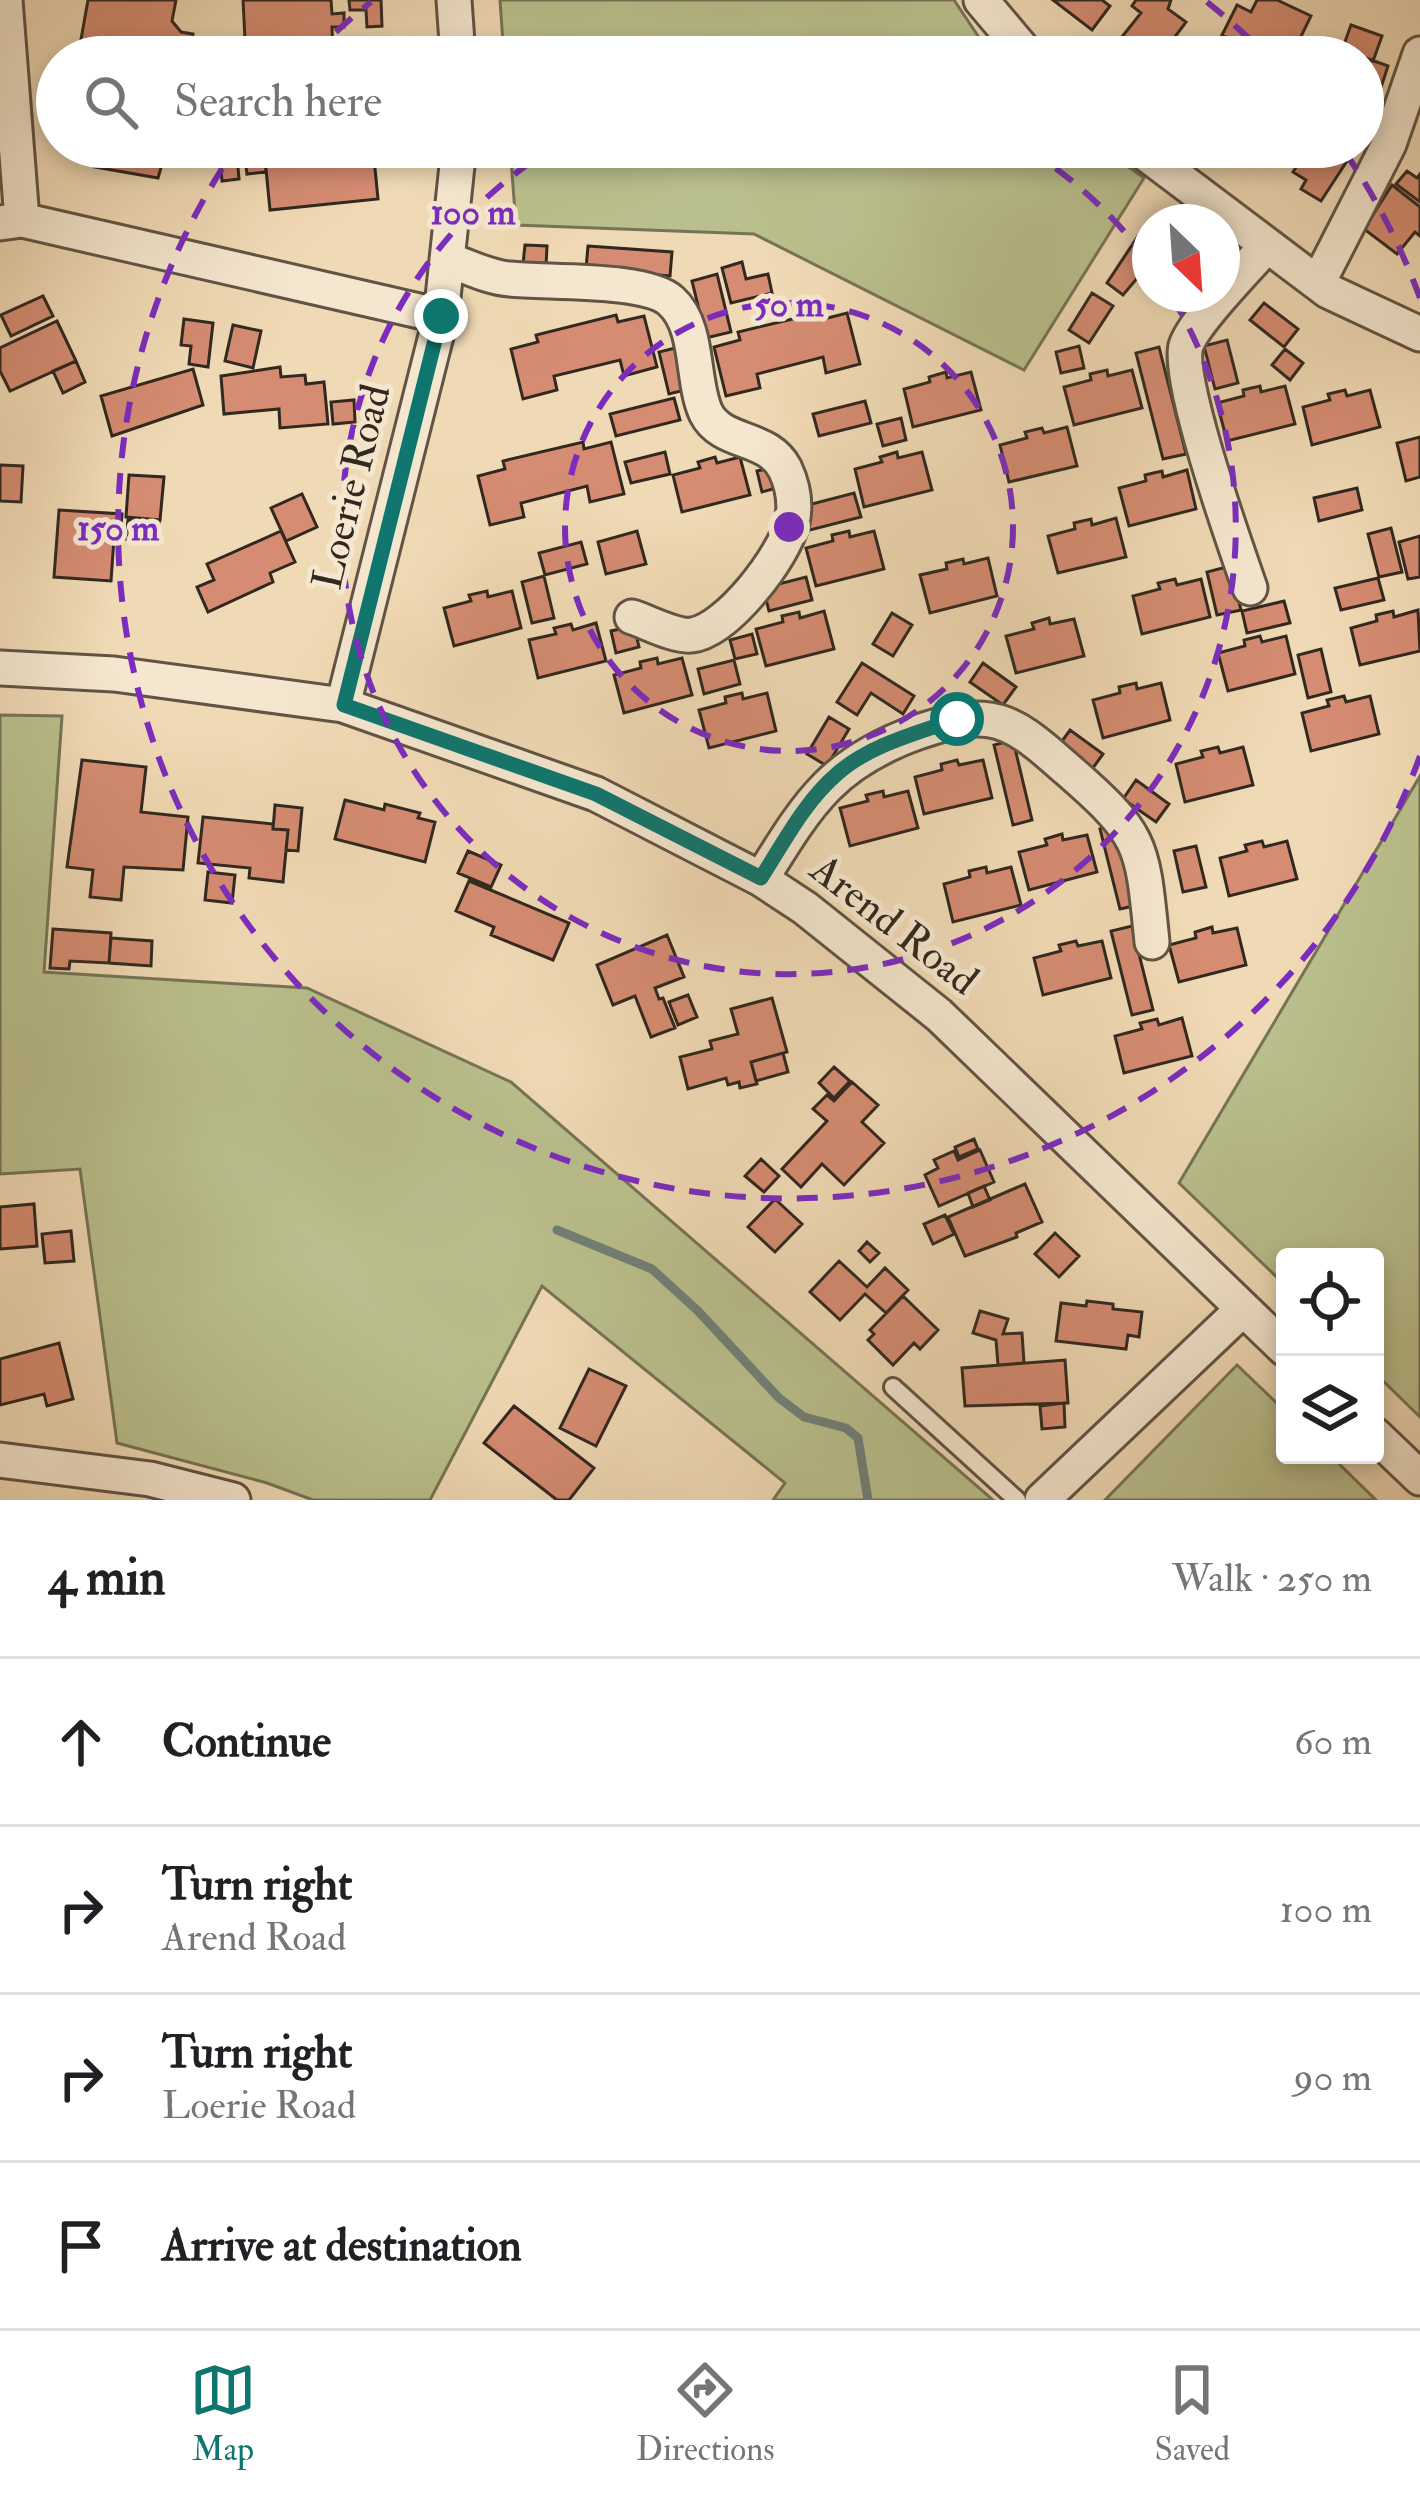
<!DOCTYPE html>
<meta charset="utf-8">
<style>
body{margin:0;font-family:"IM FELL Double Pica",serif;background:#f2f2f2;color:#202124}
.controls{position:absolute;right:36px;bottom:36px;display:grid;overflow:hidden;border-radius:12px;box-shadow:0 6px 18px #0003}
.controls button{width:108px;height:108px;display:grid;place-items:center;padding:0;border:0;border-bottom:3px solid #e0e0e0;background:#fff;color:#202124;font:60px sans-serif}
.compass{position:absolute;left:1132px;top:204px;width:108px;height:108px;border-radius:50%;background:#fff;box-shadow:0 6px 18px #0003;rotate:155deg}
.stop{position:absolute;width:36px;height:36px;margin:-27px;border:9px solid #0f766e;border-radius:50%;background:#fff}
.stop.end{background:#0f766e;border-color:#fff;box-shadow:0 3px 12px #0008}
.list{margin:0;padding:0;list-style:none}
h2{display:flex;justify-content:space-between;align-items:center;height:156px;margin:0;padding:0 48px;font-size:51px}
h2 small{font-size:39px;font-weight:400;color:#757577}
.list li{display:grid;grid-template-columns:78px 1fr auto;gap:36px;align-items:center;box-sizing:border-box;height:168px;padding:0 48px;border-top:3px solid #e0e0e0}
.list b{display:block;font-size:45px;white-space:nowrap}
.list p{margin:0;font-size:39px;white-space:nowrap;color:#757577}
.list em{font-size:39px;font-style:normal;color:#757577}
.icon{flex:none;width:66px;height:66px;fill:none;stroke:currentColor;stroke-width:2;stroke-linecap:round;stroke-linejoin:round}
.map{position:relative;flex:none;width:1420px;height:1500px;overflow:hidden}
.search{position:absolute;background:#fff;box-shadow:0 6px 18px #0003;left:36px;right:36px;top:36px;height:132px;display:flex;align-items:center;gap:30px;box-sizing:border-box;padding:0 42px;border-radius:66px;color:#757577;font-size:45px}
.sheet{height:828px;background:#fff}
nav{display:flex;justify-content:space-around;align-items:center;box-sizing:border-box;height:168px;border-top:3px solid #e0e0e0;background:#fff;font-size:33px;color:#757577}
nav a{display:grid;justify-items:center;gap:6px}
nav .on{color:#0f766e}
.map>svg:first-child{display:block}
</style>
<div class="map">
<svg width="1420" height="1500" viewBox="0 0 1420 1500">
<rect width="100%" height="100%" fill="#f0dab5"/>
<filter id="stains"><feTurbulence type="fractalNoise" baseFrequency=".00167" numOctaves="4"/><feColorMatrix values="0 0 0 0 .2 0 0 0 0 .09 0 0 0 0 .02 0 0 0 .5 -.17"/></filter>
<radialGradient id="worn" r=".72"><stop offset=".6" stop-color="#630" stop-opacity="0"/><stop offset="1" stop-color="#630" stop-opacity=".3"/></radialGradient>
<path fill="#bac08d" stroke="#767456" stroke-width="3" d="M 500,0 L 954,0 L 992,57 L 504,57 Z
M 510,147 L 1101,147 L 1144,178 L 1024,370 L 754,234 L 516,225 Z
M 0,715 L 62,716 L 44,972 L 307,988 L 511,1082 L 993,1500 L 773,1500 L 785,1483 L 542,1286 L 430,1500 L 313,1500 L 267,1483 L 117,1443 L 80,1169 L 0,1174 Z
M 1420,776 L 1420,1417 L 1375,1373 L 1375,1257 L 1285,1257 L 1285,1285 L 1179,1183 Z
M 1237,1365 L 1285,1411 L 1285,1455 L 1330,1455 L 1376,1500 L 1105,1500 Z"/>
<g fill="none" stroke-linecap="round" stroke-linejoin="round">
<path stroke="#718078" stroke-width="9" d="M 557,1230 L 652,1269 L 698,1311 L 779,1398 L 804,1417 L 846,1428 L 858,1438 L 868,1500"/>
</g>
<path fill="#d58c72" stroke="#31281f" stroke-width="3" d="M 88,0 L 176,0 L 172,21 L 181,32 L 193,34 L 189,52 L 179,50 L 166,57 L 150,57 L 80,45 Z
M 243,0 L 331,0 L 332,14 L 344,13 L 344,27 L 332,27 L 333,57 L 272,57 L 271,38 L 245,39 Z
M 349,0 L 381,0 L 382,26 L 367,27 L 366,10 L 350,10 Z
M 1053,0 L 1102,0 L 1110,6 L 1092,30 Z
M 1136,0 L 1171,0 L 1168,9 L 1186,22 L 1160,57 L 1146,57 L 1121,38 L 1141,13 L 1132,6 Z
M 1257,0 L 1277,0 L 1311,16 L 1291,57 L 1252,57 L 1255,51 L 1222,35 L 1237,5 L 1251,12 Z
M 1351,25 L 1382,36 L 1373,61 L 1342,50 Z
M 1352,53 L 1388,66 L 1373,112 L 1363,108 L 1363,57 L 1351,57 Z
M 98,147 L 167,147 L 158,178 L 95,167 Z
M 173,147 L 214,147 L 213,157 L 173,156 Z
M 285,147 L 329,147 L 328,152 L 317,153 Z
M 1309,147 L 1325,147 L 1347,161 L 1321,201 L 1301,189 L 1306,180 L 1293,172 Z
M 373,148 L 378,199 L 270,210 L 265,159 Z
M 264,149 L 266,172 L 247,174 L 244,151 Z
M 237,156 L 239,179 L 222,181 L 220,158 Z
M 1407,171 L 1417,178 L 1420,174 L 1420,202 L 1396,184 Z
M 1392,185 L 1420,207 L 1420,236 L 1415,232 L 1397,254 L 1364,229 Z
M 1142,230 L 1150,237 L 1150,263 L 1123,295 L 1107,283 Z
M 525,245 L 547,246 L 546,266 L 523,264 Z
M 588,246 L 672,252 L 670,276 L 586,269 Z
M 742,262 L 746,279 L 768,274 L 772,293 L 731,303 L 722,268 Z
M 717,274 L 731,332 L 706,338 L 692,281 Z
M 1092,293 L 1113,306 L 1089,343 L 1069,330 Z
M 43,296 L 53,316 L 11,336 L 1,315 Z
M 1264,303 L 1298,329 L 1284,347 L 1250,320 Z
M 818,313 L 820,320 L 847,313 L 860,364 L 826,373 L 823,357 L 757,374 L 760,388 L 726,396 L 714,347 L 740,340 L 738,332 Z
M 616,315 L 618,322 L 644,316 L 657,367 L 624,376 L 620,360 L 554,376 L 557,390 L 523,399 L 511,349 L 538,342 L 536,335 Z
M 184,319 L 213,323 L 208,367 L 189,364 L 191,346 L 181,345 Z
M 57,321 L 76,361 L 10,391 L 0,371 L 0,348 Z
M 233,325 L 261,331 L 253,368 L 225,361 Z
M 1227,340 L 1238,383 L 1215,389 L 1204,346 Z
M 683,346 L 693,388 L 669,394 L 659,352 Z
M 1079,346 L 1084,368 L 1061,373 L 1056,352 Z
M 1159,347 L 1186,454 L 1163,459 L 1136,353 Z
M 1285,349 L 1303,363 L 1290,380 L 1272,365 Z
M 76,361 L 85,382 L 63,393 L 53,371 Z
M 280,367 L 281,377 L 305,375 L 306,384 L 324,382 L 328,424 L 280,428 L 279,409 L 224,414 L 221,376 Z
M 193,369 L 203,405 L 112,436 L 101,396 Z
M 1107,370 L 1108,376 L 1132,370 L 1142,408 L 1074,425 L 1064,387 L 1091,380 L 1090,374 Z
M 946,372 L 947,378 L 971,372 L 981,410 L 913,427 L 904,389 L 930,382 L 929,377 Z
M 1260,386 L 1261,392 L 1285,386 L 1295,424 L 1227,441 L 1217,403 L 1244,396 L 1243,390 Z
M 1345,390 L 1347,396 L 1370,390 L 1380,427 L 1312,445 L 1303,407 L 1330,400 L 1328,394 Z
M 674,398 L 680,420 L 616,436 L 610,414 Z
M 354,400 L 355,422 L 333,424 L 331,402 Z
M 865,401 L 871,423 L 819,436 L 813,414 Z
M 901,418 L 906,440 L 883,446 L 877,424 Z
M 1067,427 L 1077,466 L 1009,482 L 1000,445 L 1027,438 L 1025,432 L 1042,428 L 1044,433 Z
M 1420,437 L 1420,477 L 1406,481 L 1397,443 Z
M 583,442 L 584,449 L 611,442 L 624,494 L 590,502 L 587,486 L 521,503 L 524,517 L 490,525 L 478,476 L 505,469 L 503,461 Z
M 665,452 L 670,474 L 631,483 L 625,462 Z
M 897,452 L 898,458 L 922,452 L 932,490 L 864,507 L 855,469 L 882,462 L 880,457 Z
M 715,457 L 717,463 L 740,457 L 750,495 L 682,512 L 673,475 L 700,468 L 698,462 Z
M 0,465 L 23,466 L 21,502 L 0,501 Z
M 775,467 L 780,487 L 762,492 L 757,471 Z
M 1187,470 L 1196,509 L 1129,526 L 1119,488 L 1146,481 L 1145,475 L 1162,471 L 1163,477 Z
M 129,475 L 164,477 L 160,520 L 126,517 Z
M 1357,488 L 1362,510 L 1319,521 L 1314,498 Z
M 854,493 L 861,517 L 810,530 L 804,506 Z
M 302,494 L 317,527 L 286,541 L 271,508 Z
M 59,510 L 122,514 L 120,538 L 114,538 L 111,581 L 54,577 Z
M 1116,518 L 1126,557 L 1058,573 L 1048,536 L 1075,529 L 1074,523 L 1091,519 L 1092,525 Z
M 128,520 L 159,523 L 158,541 L 126,539 Z
M 1391,528 L 1402,572 L 1379,577 L 1368,534 Z
M 281,531 L 295,562 L 270,573 L 273,582 L 208,612 L 197,587 L 214,580 L 207,564 Z
M 637,531 L 646,564 L 606,574 L 598,542 Z
M 849,531 L 850,537 L 874,531 L 884,569 L 816,586 L 806,548 L 833,541 L 832,535 Z
M 1420,536 L 1420,577 L 1408,579 L 1399,542 Z
M 581,542 L 587,564 L 545,575 L 539,553 Z
M 988,558 L 997,596 L 930,613 L 920,575 L 947,569 L 946,563 L 963,559 L 964,564 Z
M 1230,566 L 1241,610 L 1217,615 L 1207,572 Z
M 544,576 L 554,618 L 532,623 L 522,582 Z
M 806,577 L 812,600 L 769,611 L 763,588 Z
M 1378,578 L 1384,600 L 1341,610 L 1335,588 Z
M 1175,579 L 1177,585 L 1201,579 L 1210,617 L 1142,634 L 1133,596 L 1160,589 L 1158,583 Z
M 487,591 L 488,597 L 512,591 L 521,628 L 454,646 L 444,608 L 471,601 L 469,595 Z
M 1284,601 L 1290,623 L 1247,633 L 1242,611 Z
M 1418,610 L 1420,651 L 1360,665 L 1351,628 L 1377,621 L 1376,615 L 1393,611 L 1394,617 Z
M 824,611 L 834,649 L 766,666 L 756,629 L 783,622 L 782,616 L 799,612 L 800,618 Z
M 892,613 L 912,625 L 893,656 L 873,644 Z
M 1049,618 L 1050,624 L 1074,619 L 1084,656 L 1016,673 L 1006,636 L 1034,629 L 1032,623 Z
M 596,623 L 606,661 L 538,678 L 529,640 L 556,634 L 554,628 L 571,624 L 573,630 Z
M 634,626 L 639,647 L 616,653 L 611,631 Z
M 752,634 L 757,654 L 735,659 L 730,640 Z
M 1260,636 L 1262,642 L 1286,636 L 1295,674 L 1228,691 L 1218,653 L 1245,646 L 1244,640 Z
M 1321,649 L 1331,692 L 1308,698 L 1298,655 Z
M 657,658 L 658,664 L 682,658 L 692,695 L 624,713 L 614,675 L 641,668 L 640,662 Z
M 734,660 L 740,684 L 704,694 L 698,669 Z
M 862,663 L 914,696 L 903,714 L 871,693 L 857,715 L 837,702 Z
M 983,663 L 1016,687 L 1003,705 L 970,682 Z
M 1136,683 L 1137,689 L 1161,683 L 1170,720 L 1103,738 L 1093,700 L 1120,693 L 1119,687 Z
M 742,693 L 743,699 L 767,693 L 776,731 L 709,748 L 699,710 L 726,703 L 725,697 Z
M 1344,696 L 1346,702 L 1370,696 L 1379,734 L 1311,751 L 1302,713 L 1329,706 L 1327,700 Z
M 829,717 L 849,729 L 827,766 L 807,754 Z
M 1070,730 L 1103,754 L 1090,772 L 1057,748 Z
M 1013,740 L 1032,820 L 1013,825 L 994,745 Z
M 1218,747 L 1220,753 L 1243,747 L 1253,785 L 1185,802 L 1176,764 L 1203,757 L 1201,751 Z
M 82,760 L 146,767 L 141,812 L 188,817 L 183,870 L 124,867 L 121,900 L 90,897 L 93,870 L 67,867 Z
M 957,760 L 959,765 L 983,760 L 992,798 L 924,814 L 915,777 L 942,770 L 941,764 Z
M 1136,780 L 1169,804 L 1156,822 L 1123,799 Z
M 883,791 L 884,797 L 908,791 L 918,828 L 850,846 L 840,808 L 868,801 L 866,795 Z
M 345,800 L 384,810 L 385,804 L 420,813 L 418,818 L 435,822 L 425,862 L 335,839 Z
M 275,805 L 302,808 L 298,851 L 286,850 L 288,830 L 273,829 Z
M 203,817 L 273,824 L 273,829 L 288,830 L 283,882 L 249,878 L 250,868 L 198,863 Z
M 1118,825 L 1138,905 L 1120,909 L 1100,829 Z
M 1062,834 L 1063,840 L 1087,835 L 1097,872 L 1029,890 L 1019,852 L 1047,845 L 1045,839 Z
M 1262,841 L 1264,847 L 1287,841 L 1297,879 L 1229,896 L 1220,858 L 1247,851 L 1245,845 Z
M 1196,846 L 1206,887 L 1183,892 L 1174,851 Z
M 468,851 L 501,865 L 491,887 L 458,873 Z
M 986,867 L 987,873 L 1011,867 L 1021,905 L 953,922 L 944,884 L 970,877 L 969,871 Z
M 208,872 L 235,875 L 232,903 L 205,900 Z
M 469,881 L 569,923 L 553,960 L 491,935 L 494,927 L 456,911 Z
M 1132,926 L 1153,1010 L 1132,1015 L 1111,931 Z
M 1212,927 L 1213,933 L 1237,928 L 1246,965 L 1179,982 L 1169,945 L 1196,938 L 1195,932 Z
M 53,929 L 111,933 L 109,963 L 70,961 L 69,969 L 50,968 Z
M 667,935 L 684,977 L 655,988 L 659,999 L 663,998 L 675,1028 L 651,1037 L 635,996 L 613,1005 L 597,965 Z
M 111,938 L 152,941 L 151,966 L 109,963 Z
M 1076,941 L 1078,946 L 1102,941 L 1111,978 L 1043,995 L 1034,958 L 1061,951 L 1059,945 Z
M 688,995 L 697,1017 L 678,1025 L 669,1002 Z
M 772,998 L 787,1052 L 751,1062 L 757,1084 L 740,1088 L 739,1082 L 728,1085 L 726,1078 L 688,1089 L 680,1057 L 712,1049 L 710,1041 L 738,1034 L 731,1009 Z
M 1182,1018 L 1192,1056 L 1124,1073 L 1115,1036 L 1142,1029 L 1140,1023 L 1157,1019 L 1159,1025 Z
M 783,1053 L 788,1072 L 756,1081 L 751,1062 Z
M 834,1067 L 850,1081 L 834,1098 L 819,1083 Z
M 852,1082 L 878,1105 L 862,1122 L 884,1143 L 844,1185 L 822,1164 L 801,1187 L 782,1169 L 827,1121 L 813,1109 L 827,1095 L 834,1101 Z
M 974,1139 L 978,1149 L 959,1157 L 955,1147 Z
M 980,1150 L 994,1182 L 939,1206 L 925,1175 L 938,1168 L 934,1160 L 954,1151 L 958,1160 Z
M 761,1159 L 779,1176 L 764,1192 L 745,1176 Z
M 1025,1184 L 1042,1222 L 1016,1233 L 1017,1237 L 965,1256 L 948,1217 Z
M 984,1186 L 990,1200 L 973,1207 L 968,1193 Z
M 775,1199 L 802,1224 L 775,1252 L 748,1227 Z
M 34,1204 L 37,1246 L 0,1249 L 0,1207 Z
M 945,1215 L 954,1234 L 933,1244 L 924,1224 Z
M 71,1231 L 74,1261 L 45,1263 L 42,1234 Z
M 1055,1233 L 1079,1256 L 1059,1277 L 1035,1254 Z
M 867,1242 L 879,1253 L 870,1262 L 859,1251 Z
M 839,1261 L 867,1287 L 885,1268 L 908,1290 L 886,1313 L 865,1294 L 840,1320 L 810,1292 Z
M 903,1296 L 938,1330 L 920,1349 L 914,1343 L 893,1365 L 868,1340 L 874,1334 L 870,1330 Z
M 1087,1301 L 1113,1304 L 1113,1309 L 1142,1312 L 1139,1337 L 1128,1335 L 1126,1349 L 1056,1341 L 1061,1303 L 1086,1306 Z
M 980,1311 L 1008,1319 L 1003,1334 L 1022,1333 L 1024,1363 L 998,1365 L 996,1340 L 973,1333 Z
M 59,1343 L 73,1399 L 47,1406 L 44,1394 L 0,1405 L 0,1359 Z
M 1065,1360 L 1068,1403 L 965,1406 L 962,1368 Z
M 589,1369 L 626,1386 L 596,1446 L 560,1428 Z
M 1064,1403 L 1065,1427 L 1042,1429 L 1040,1406 Z
M 514,1406 L 594,1468 L 569,1500 L 557,1500 L 484,1443 Z"/>
<g fill="none" stroke-linecap="round" stroke-linejoin="round">
<g stroke="#615444" stroke-width="22">
<path id="lane" d="M 893,1387 L 1017,1500"/>
</g>
<g stroke="#615444" stroke-width="39">
<path id="street" d="M 5,0 L 22,220
M 454,0 L 458,57
M 981,0 L 1029,57
M 1137,147 L 1328,291 L 1420,334
M 0,223 L 22,220 L 441,316
M 449,260 C 469,267 490,278 510,279 C 546,283 646,278 671,301 C 700,327 691,381 706,413 C 722,445 768,435 785,469 C 793,486 796,505 792,523 C 784,556 728,630 692,635 C 675,637 648,622 632,617
M 1318,283 L 1389,144 L 1420,54
M 1250,588 C 1236,548 1176,379 1186,346 C 1194,321 1248,268 1267,245
M 0,668 L 114,674 L 343,705 L 596,794 L 761,879 L 805,908 L 939,1015 L 1285,1349
M 343,705 L 441,316 L 459,147
M 761,879 C 808,804 831,763 918,732 C 943,724 964,716 990,720 C 1019,724 1046,751 1067,769 C 1144,836 1142,843 1152,942
M 1375,1435 L 1420,1478
M 0,1460 L 150,1479 L 233,1500
M 1042,1500 L 1243,1309"/>
</g>
<use href="#lane" stroke="#f5e7cf" stroke-width="16"/>
<use href="#street" stroke="#f5e7cf" stroke-width="33"/>
</g>
<g fill="none" stroke-linecap="round" stroke-linejoin="round">
<path stroke="#0f766e" stroke-width="15" d="M 441,316 L 344,705 L 596,794 L 761,878 C 784,842 805,801 838,773 C 870,745 917,733 957,719"/>
</g>
<g fill="none" stroke="#7b2cbf" stroke-width="6" stroke-dasharray="21 15">
<circle cx="789" cy="527" r="224"/>
<path d="M1026 148A447 447 0 0 1 1148 261M1172 297A447 447 0 1 1 552 148"/>
<path d="M1420 756A671 671 0 1 1 233 152M310 57A671 671 0 0 1 371 2M1207 2A671 671 0 0 1 1268 57M1345 152A671 671 0 0 1 1420 298"/>
</g>
<g text-anchor="middle" dominant-baseline="central" stroke-width="10" stroke-linejoin="round" paint-order="stroke">
<g font-size="42" fill="#31281f" stroke="#f5e7cf">
<text transform="translate(352 487) rotate(-76)">Loerie Road</text>
<text transform="translate(894 925) rotate(38)">Arend Road</text>
</g>
</g>
<circle cx="789" cy="527" r="18" fill="#7b2cbf" stroke="#f5e7cf" stroke-width="6"/>
<g font-size="36" text-anchor="middle" font-weight="bold" fill="#7b2cbf" stroke="#f5e7cf" stroke-width="10" stroke-linejoin="round" paint-order="stroke">
<text x="473" y="224">100 m</text>
<text x="789" y="316">50 m</text>
<text x="118" y="540">150 m</text>
</g>
<rect width="100%" height="100%" filter="url(#stains)"/>
<rect width="100%" height="100%" fill="url(#worn)"/>
</svg>
<div class="controls">
<button><svg class="icon" aria-label="locate" viewBox="0 0 24 24"><circle cx="12" cy="12" r="6"/><path d="M12 2v4M12 18v4M2 12h4M18 12h4"/></svg></button>
<button><svg class="icon" aria-label="layers" viewBox="0 0 24 24"><path d="M12 4l9 5-9 5-9-5zM3 14l9 5 9-5"/></svg></button>
</div>
<svg class="compass" viewBox="-18 -18 36 36"><path d="M0-13l5 13h-10z" fill="#e53935"/><path d="M0 13l5-13h-10z" fill="#757577"/></svg>
<div class="stop" style="left:957px;top:719px"></div>
<div class="stop end" style="left:441px;top:316px"></div>
<div class="search"><svg class="icon" aria-label="search" viewBox="0 0 24 24"><circle cx="10" cy="10" r="6"/><path d="M15 15l6 6"/></svg>Search here</div>
</div>
<section class="sheet">
<h2>4 min<small>Walk · 250 m</small></h2>
<ul class="list">
<li><svg class="icon" aria-label="ahead" viewBox="0 0 24 24"><path d="M12 20V5M6 11l6-6 6 6"/></svg><div><b>Continue</b></div><em>60 m</em></li>
<li><svg class="icon" aria-label="right" viewBox="0 0 24 24"><path d="M7 20v-9h11M14 6l5 5-5 5"/></svg><div><b>Turn right</b><p>Arend Road</p></div><em>100 m</em></li>
<li><svg class="icon" aria-label="right" viewBox="0 0 24 24"><path d="M7 20v-9h11M14 6l5 5-5 5"/></svg><div><b>Turn right</b><p>Loerie Road</p></div><em>90 m</em></li>
<li><svg class="icon" aria-label="arrive" viewBox="0 0 24 24"><path d="M6 21V4h12l-3 4 3 4H6"/></svg><div><b>Arrive at destination</b></div></li>
</ul>
</section>
<nav>
<a class="on"><svg class="icon" aria-label="map" viewBox="0 0 24 24"><path d="M3 6l6-2 6 2 6-2v14l-6 2-6-2-6 2zM9 4v14M15 6v14"/></svg>Map</a>
<a><svg class="icon" aria-label="directions" viewBox="0 0 24 24"><path d="M12 3l9 9-9 9-9-9zM9 14v-3h6M13 9l2 2-2 2"/></svg>Directions</a>
<a><svg class="icon" aria-label="saved" viewBox="0 0 24 24"><path d="M7 4h10v16l-5-4-5 4z"/></svg>Saved</a>
</nav>
